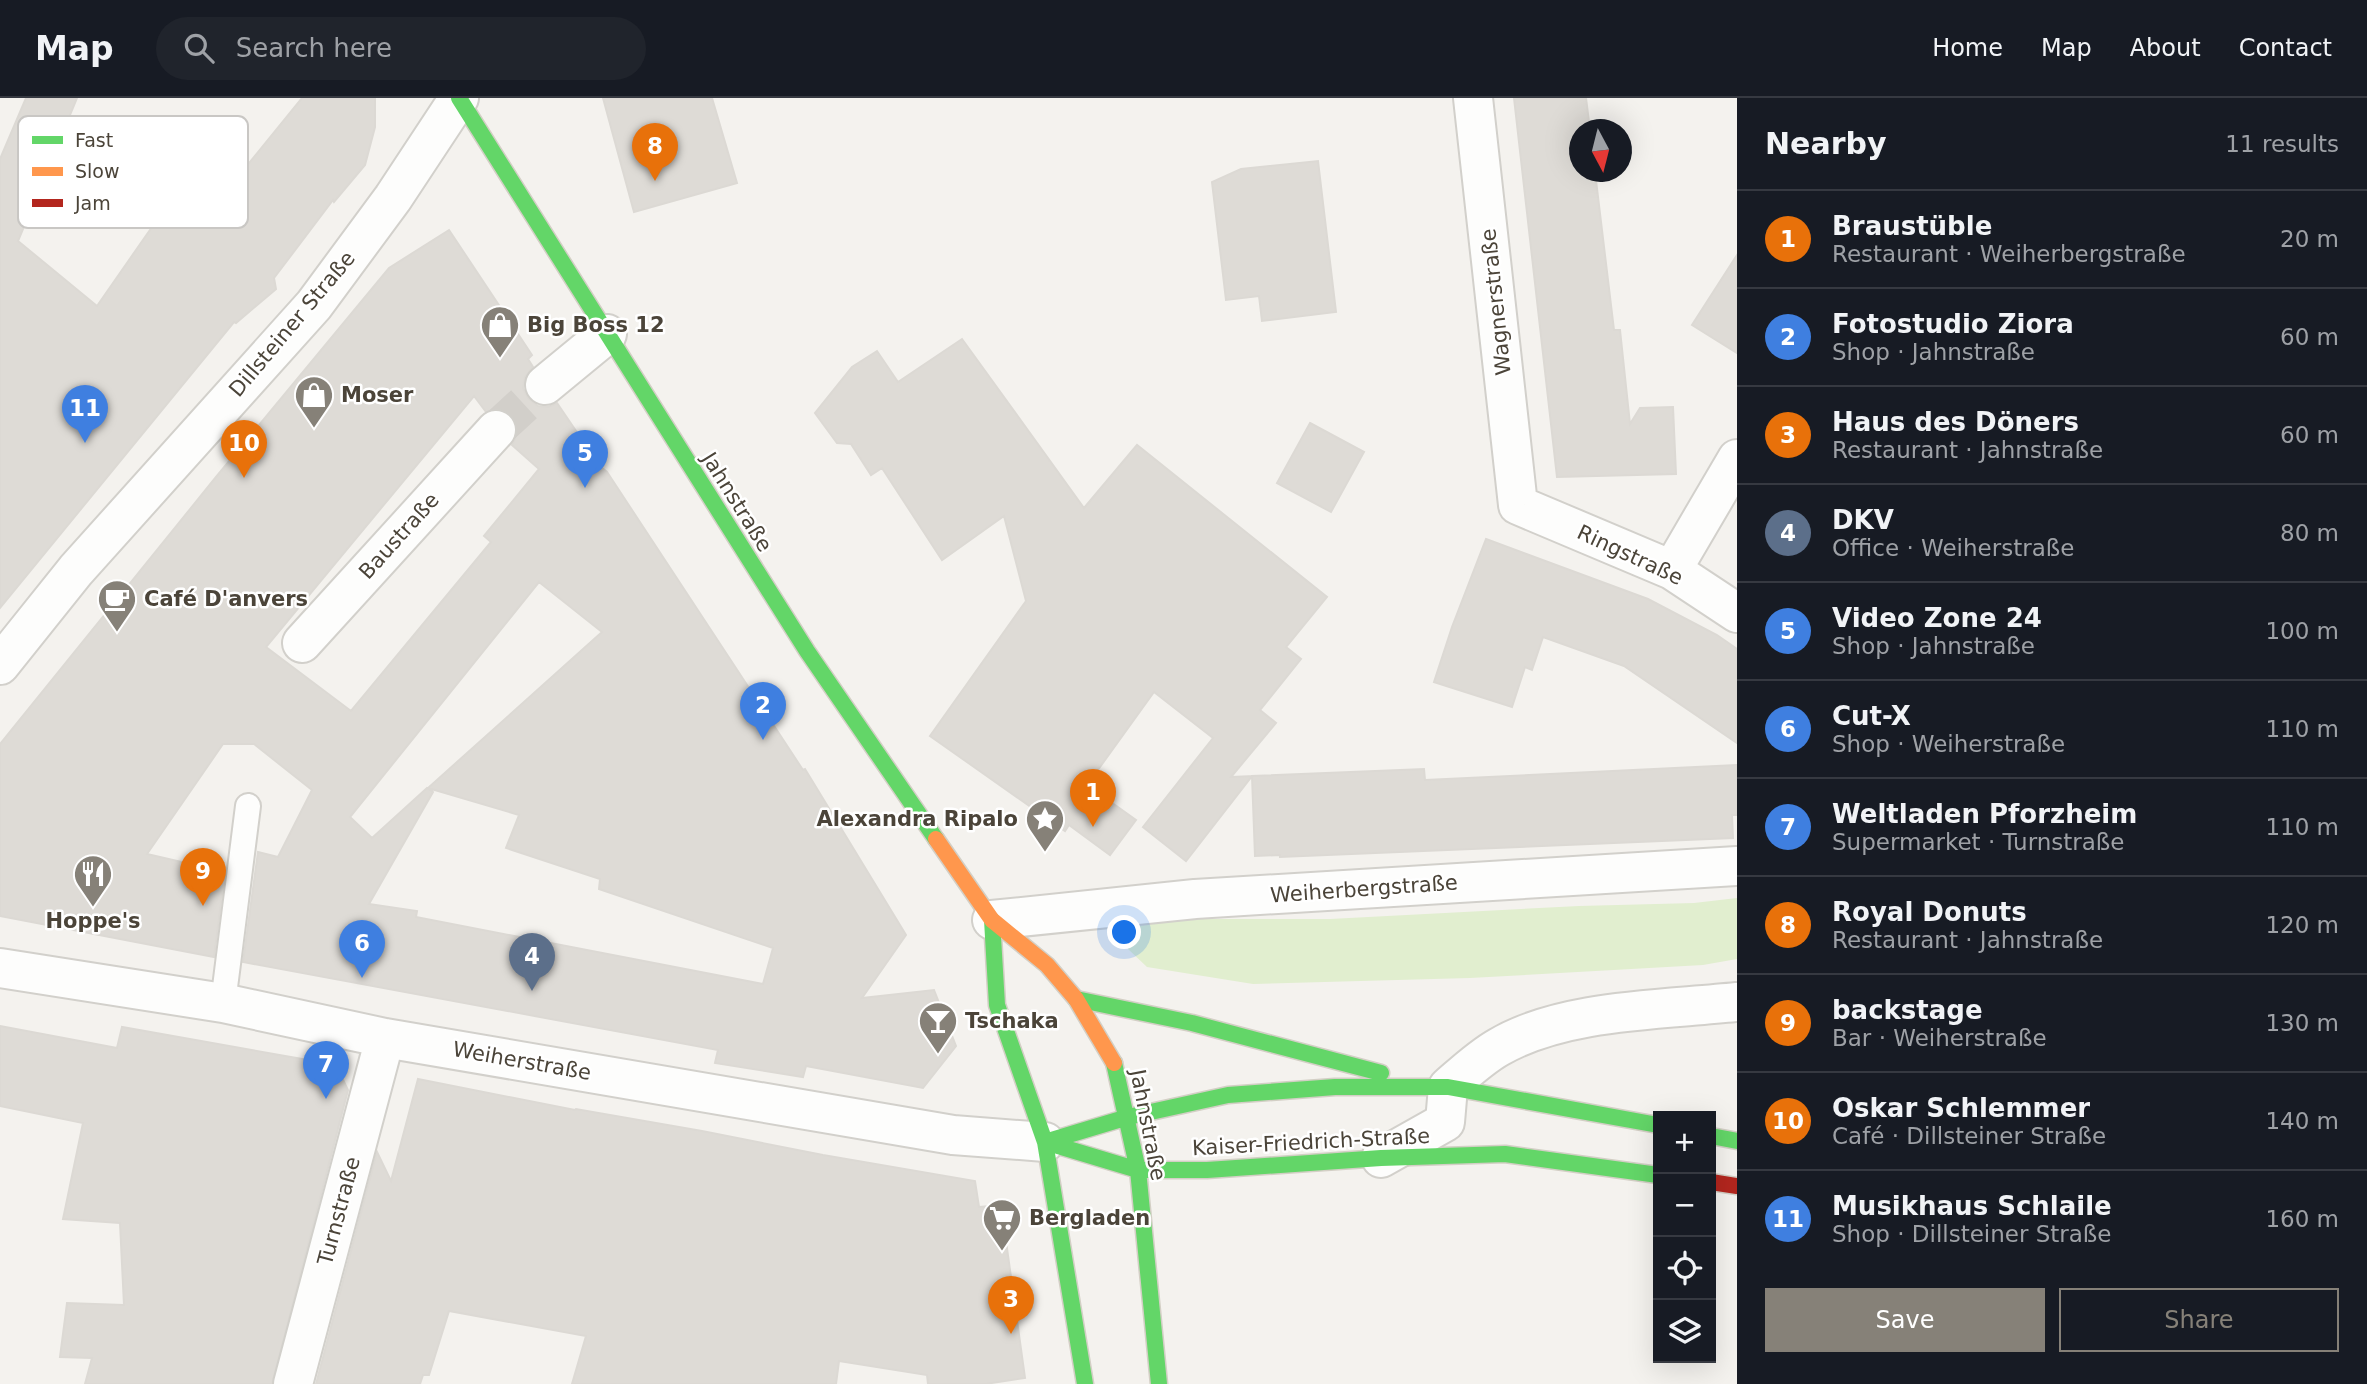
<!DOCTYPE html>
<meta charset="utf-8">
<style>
body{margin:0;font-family:"DejaVu Sans",sans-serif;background:#20242c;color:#f1f3f6}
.controls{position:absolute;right:21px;bottom:21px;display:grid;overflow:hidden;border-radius:0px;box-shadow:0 7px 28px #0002}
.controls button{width:63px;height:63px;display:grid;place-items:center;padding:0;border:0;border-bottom:2px solid #363941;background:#171b24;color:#f1f3f6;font:35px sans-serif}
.compass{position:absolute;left:1569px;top:21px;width:63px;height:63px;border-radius:50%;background:#171b24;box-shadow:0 7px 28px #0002;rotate:173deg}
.you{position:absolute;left:1125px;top:835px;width:24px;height:24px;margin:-18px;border:5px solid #fff;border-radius:50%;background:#1a73e8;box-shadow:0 0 0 10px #1a73e833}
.badge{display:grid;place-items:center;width:46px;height:46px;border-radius:50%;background:#868178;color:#fff;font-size:23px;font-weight:700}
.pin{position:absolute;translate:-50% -58px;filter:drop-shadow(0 2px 4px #0008)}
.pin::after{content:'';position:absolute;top:37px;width:24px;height:21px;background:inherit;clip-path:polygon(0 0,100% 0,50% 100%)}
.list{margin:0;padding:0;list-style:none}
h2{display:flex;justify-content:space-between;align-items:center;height:91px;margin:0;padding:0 28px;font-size:30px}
h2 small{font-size:23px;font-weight:400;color:#9ea1a6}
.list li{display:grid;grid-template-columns:46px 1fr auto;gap:21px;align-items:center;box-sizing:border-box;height:98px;padding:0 28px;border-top:2px solid #363941}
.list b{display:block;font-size:26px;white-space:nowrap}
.list p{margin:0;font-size:23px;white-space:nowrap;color:#9ea1a6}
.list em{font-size:23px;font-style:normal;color:#9ea1a6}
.actions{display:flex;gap:14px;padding:21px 28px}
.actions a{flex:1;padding:16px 0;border:2px solid #868178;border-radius:0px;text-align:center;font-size:24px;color:#868178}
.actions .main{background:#868178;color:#fff}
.icon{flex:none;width:38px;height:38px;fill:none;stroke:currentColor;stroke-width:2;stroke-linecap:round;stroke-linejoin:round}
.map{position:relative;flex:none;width:1737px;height:1286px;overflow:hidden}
header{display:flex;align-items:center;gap:42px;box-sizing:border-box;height:98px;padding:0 35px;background:#171b24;border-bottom:2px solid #363941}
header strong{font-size:33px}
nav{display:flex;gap:38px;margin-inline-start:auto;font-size:24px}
.search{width:490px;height:63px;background:#20242c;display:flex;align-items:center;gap:18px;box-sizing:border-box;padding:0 24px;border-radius:38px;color:#9ea1a6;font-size:26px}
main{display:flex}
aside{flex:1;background:#171b24}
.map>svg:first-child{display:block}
</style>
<header>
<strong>Map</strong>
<div class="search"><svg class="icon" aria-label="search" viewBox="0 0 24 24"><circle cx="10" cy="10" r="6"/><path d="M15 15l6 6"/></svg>Search here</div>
<nav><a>Home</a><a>Map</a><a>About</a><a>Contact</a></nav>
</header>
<main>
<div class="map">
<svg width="1737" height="1286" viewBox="0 0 1737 1286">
<rect width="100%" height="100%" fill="#f4f2ee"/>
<path fill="#e1eecf" d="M 1737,800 L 1737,861 L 1703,867 L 1470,880 L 1253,886 L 1147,869 L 1128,851 L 1128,830 L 1171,821 L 1330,821 L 1579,808 L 1694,805 Z"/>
<path fill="#dedbd6" stroke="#dcd9d4" stroke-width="2" fill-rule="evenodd" d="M 26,0 L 77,0 L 39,92 L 44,96 L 30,114 L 18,143 L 97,208 L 159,119 L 153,114 L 189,76 L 219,102 L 302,0 L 375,0 L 375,29 L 365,67 L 334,104 L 333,102 L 274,180 L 276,191 L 236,225 L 234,224 L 0,510 L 0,61 Z
M 603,0 L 712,0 L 737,85 L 634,114 Z
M 1514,0 L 1586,0 L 1590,32 L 1579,32 L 1579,74 L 1595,74 L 1614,232 L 1620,232 L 1630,326 L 1640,310 L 1673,309 L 1676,376 L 1557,379 Z
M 1318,63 L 1336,214 L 1262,223 L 1259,198 L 1226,202 L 1212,84 L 1241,71 Z
M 449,132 L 532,257 L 528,261 L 533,269 L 525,279 L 523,290 L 528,300 L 538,308 L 548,309 L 557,305 L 576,333 L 568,342 L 607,374 L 803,672 L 805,671 L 906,837 L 862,900 L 934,892 L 956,948 L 923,990 L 806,968 L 803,979 L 715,965 L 718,952 L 243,864 L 258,754 L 278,759 L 312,692 L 254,646 L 223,646 L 147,756 L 225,774 L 214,859 L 0,818 L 0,646 L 216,379 L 389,170 ZM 474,298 L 486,314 L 500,311 L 511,316 L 517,326 L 517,336 L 512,347 L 539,371 L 484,438 L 491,444 L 351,613 L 266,549 ZM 539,484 L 602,534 L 428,690 L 519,717 L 506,750 L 600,781 L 599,791 L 773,850 L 763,886 L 416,819 L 417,813 L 369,806 L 433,694 L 427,690 L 372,740 L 350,719 Z
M 1737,157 L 1737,255 L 1692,227 Z
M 962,241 L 1084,410 L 1137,347 L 1327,499 L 1286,549 L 1301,561 L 1260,612 L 1276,625 L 1231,679 L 1252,678 L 1186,763 L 1143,729 L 1213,640 L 1154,594 L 1087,687 L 1136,722 L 1110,757 L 1069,727 L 1065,733 L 930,638 L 1026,503 L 1004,418 L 942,462 L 882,370 L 871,377 L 851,346 L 837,345 L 815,315 L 852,269 L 877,253 L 898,284 Z
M 1310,325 L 1364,354 L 1331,414 L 1277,385 Z
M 1486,441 L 1648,501 L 1717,537 L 1737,551 L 1737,645 L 1624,568 L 1543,539 L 1532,572 L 1525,569 L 1512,609 L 1434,584 L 1452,529 Z
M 1737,667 L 1737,717 L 1732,717 L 1733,740 L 1280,759 L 1280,757 L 1255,758 L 1252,678 L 1424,671 L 1425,682 Z
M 0,928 L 117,950 L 122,929 L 336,967 L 348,992 L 272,1286 L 85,1286 L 92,1260 L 60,1259 L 67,1205 L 124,1207 L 120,1125 L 63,1121 L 83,1025 L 0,1008 Z
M 418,981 L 575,1012 L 576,1011 L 702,1033 L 823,1057 L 975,1083 L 979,1109 L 1001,1107 L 1025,1280 L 985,1286 L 928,1286 L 927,1277 L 839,1263 L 836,1286 L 572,1286 L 586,1238 L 449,1213 L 429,1277 L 423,1277 L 420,1286 L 316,1286 L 377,1054 L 391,1083 Z"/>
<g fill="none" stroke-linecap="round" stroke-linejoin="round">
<path stroke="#d2cfca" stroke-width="38" stroke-dasharray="38 19" stroke-linecap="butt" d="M 496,332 L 545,287"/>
<g stroke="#d2d0cb" stroke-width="28">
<path id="lane" d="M 223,905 L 248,708"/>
</g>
<g stroke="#d2d0cb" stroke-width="42">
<path id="street" d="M 1473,0 L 1518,407 L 1672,472 L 1737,515
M 545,287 L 607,236
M 1672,472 L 1737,361
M 302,545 L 496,332
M 0,567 L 76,472 L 314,207 L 393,100 L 459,0
M 992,822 L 1195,801 L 1737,768
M 0,870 L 223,905 L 385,940 L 953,1037 L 1045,1044
M 1381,1060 L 1445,1024 L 1448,989 C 1464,975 1481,959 1499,949 C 1564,911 1663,912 1737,904
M 293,1286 L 385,940"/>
</g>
<g stroke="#d3cfc5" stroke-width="19">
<path id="fast" d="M 459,0 L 807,553 L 936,741
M 992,822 L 997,907 L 1045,1044 L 1085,1286
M 1076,901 L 1192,925 L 1381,975
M 1114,965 L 1138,1072 L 1159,1286
M 1711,1038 L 1737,1043
M 1045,1044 L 1128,1019 L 1228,997 L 1335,989 L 1448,989 L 1658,1027
M 1045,1044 L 1138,1072 L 1207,1072 L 1381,1060 L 1505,1056 L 1658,1077"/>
</g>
<g stroke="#d3cfc5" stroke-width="19">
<path id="slow" d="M 936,741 L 992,822 L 1047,867 L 1076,901 L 1114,965"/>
</g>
<g stroke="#d3cfc5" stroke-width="19">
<path id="jam" d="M 1711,1084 L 1737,1088"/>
</g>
<use href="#lane" stroke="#fdfdfc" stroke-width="24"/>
<use href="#street" stroke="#fdfdfc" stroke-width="38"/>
<use href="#fast" stroke="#63d668" stroke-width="16"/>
<use href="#slow" stroke="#ff974d" stroke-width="16"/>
<use href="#jam" stroke="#b3261e" stroke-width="16"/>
</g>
<defs>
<g id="shop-pin" transform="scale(2.0125)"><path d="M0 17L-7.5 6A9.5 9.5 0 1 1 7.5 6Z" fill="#868178" stroke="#fff"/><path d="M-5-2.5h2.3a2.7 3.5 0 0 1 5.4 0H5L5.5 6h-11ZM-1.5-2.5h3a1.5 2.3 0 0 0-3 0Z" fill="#fff"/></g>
<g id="cafe-pin" transform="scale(2.0125)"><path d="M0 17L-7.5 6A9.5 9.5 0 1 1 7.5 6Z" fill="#868178" stroke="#fff"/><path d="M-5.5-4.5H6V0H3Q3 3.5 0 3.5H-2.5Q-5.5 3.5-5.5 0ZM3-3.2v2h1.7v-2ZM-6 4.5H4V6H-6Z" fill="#fff"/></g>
<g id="sight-pin" transform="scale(2.0125)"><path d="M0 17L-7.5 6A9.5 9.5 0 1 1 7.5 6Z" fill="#868178" stroke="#fff"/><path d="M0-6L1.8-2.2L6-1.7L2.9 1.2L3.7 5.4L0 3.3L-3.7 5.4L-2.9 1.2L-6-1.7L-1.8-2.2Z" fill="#fff"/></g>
<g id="restaurant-pin" transform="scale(2.0125)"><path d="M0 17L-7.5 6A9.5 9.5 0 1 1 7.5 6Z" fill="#868178" stroke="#fff"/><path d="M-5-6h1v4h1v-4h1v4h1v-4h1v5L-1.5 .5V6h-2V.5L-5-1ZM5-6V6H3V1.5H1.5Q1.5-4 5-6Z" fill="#fff"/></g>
<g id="bar-pin" transform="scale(2.0125)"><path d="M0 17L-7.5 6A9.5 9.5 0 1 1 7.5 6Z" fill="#868178" stroke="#fff"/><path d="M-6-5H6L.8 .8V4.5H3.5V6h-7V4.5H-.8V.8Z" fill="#fff"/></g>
<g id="supermarket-pin" transform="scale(2.0125)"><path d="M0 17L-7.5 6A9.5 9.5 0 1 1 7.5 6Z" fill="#868178" stroke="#fff"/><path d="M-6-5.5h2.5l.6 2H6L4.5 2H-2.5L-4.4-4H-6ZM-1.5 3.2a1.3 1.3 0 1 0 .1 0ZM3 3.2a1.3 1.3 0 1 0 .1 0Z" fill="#fff"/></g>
</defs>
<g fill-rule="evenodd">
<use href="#shop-pin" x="500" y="227"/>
<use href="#shop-pin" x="314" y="297"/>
<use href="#cafe-pin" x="117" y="501"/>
<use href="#sight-pin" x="1045" y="721"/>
<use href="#restaurant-pin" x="93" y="776"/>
<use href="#bar-pin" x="938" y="923"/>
<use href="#supermarket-pin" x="1002" y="1120"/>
</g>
<g text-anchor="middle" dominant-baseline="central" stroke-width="5" stroke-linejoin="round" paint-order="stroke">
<g font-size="21" fill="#4b4439" stroke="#fff">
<text transform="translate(1496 204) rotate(-96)">Wagnerstraße</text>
<text transform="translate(292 226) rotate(-50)">Dillsteiner Straße</text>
<text transform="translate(737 404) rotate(58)">Jahnstraße</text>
<text transform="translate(399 438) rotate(-48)">Baustraße</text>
<text transform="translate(1630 457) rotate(25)">Ringstraße</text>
<text transform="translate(1364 791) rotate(-4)">Weiherbergstraße</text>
<text transform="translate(522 963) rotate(10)">Weiherstraße</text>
<text transform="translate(1148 1027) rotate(79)">Jahnstraße</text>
<text transform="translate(1311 1044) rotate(-3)">Kaiser-Friedrich-Straße</text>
<text transform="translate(339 1113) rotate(-75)">Turnstraße</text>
</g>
<g font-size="21" font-weight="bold" fill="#4b4439" stroke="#fff" text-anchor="start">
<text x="527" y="227">Big Boss 12</text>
<text x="341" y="297">Moser</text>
<text x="144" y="501">Café D'anvers</text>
<text x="1018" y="721" text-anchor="end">Alexandra Ripalo</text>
<text x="93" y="823" text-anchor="middle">Hoppe's</text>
<text x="965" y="923">Tschaka</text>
<text x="1029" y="1120">Bergladen</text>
</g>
</g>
<rect x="18" y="18" width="230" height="112" rx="10" fill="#fff" stroke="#c9c7c4" stroke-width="2"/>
<rect x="32" y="38" width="31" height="8" fill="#63d668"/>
<rect x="32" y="69" width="31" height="9" fill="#ff974d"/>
<rect x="32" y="101" width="31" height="8" fill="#b3261e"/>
<g font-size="19" fill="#4b4439">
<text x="75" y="49">Fast</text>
<text x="75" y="80">Slow</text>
<text x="75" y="112">Jam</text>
</g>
</svg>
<div class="controls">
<button>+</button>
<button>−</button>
<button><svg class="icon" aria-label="locate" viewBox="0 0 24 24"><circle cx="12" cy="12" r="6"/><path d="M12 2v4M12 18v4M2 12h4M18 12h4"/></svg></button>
<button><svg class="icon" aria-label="layers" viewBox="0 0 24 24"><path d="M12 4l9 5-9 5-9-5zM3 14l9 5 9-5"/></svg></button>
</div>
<svg class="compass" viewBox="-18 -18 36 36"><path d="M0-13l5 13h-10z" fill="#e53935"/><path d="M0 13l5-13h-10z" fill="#9ea1a6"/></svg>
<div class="you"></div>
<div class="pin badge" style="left:1093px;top:729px;background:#e8710a">1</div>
<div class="pin badge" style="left:763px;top:642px;background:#3f7fe0">2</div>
<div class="pin badge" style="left:1011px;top:1236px;background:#e8710a">3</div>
<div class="pin badge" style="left:532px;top:893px;background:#5c6f8a">4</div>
<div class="pin badge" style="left:585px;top:390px;background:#3f7fe0">5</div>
<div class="pin badge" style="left:362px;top:880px;background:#3f7fe0">6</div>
<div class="pin badge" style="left:326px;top:1001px;background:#3f7fe0">7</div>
<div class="pin badge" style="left:655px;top:83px;background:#e8710a">8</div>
<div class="pin badge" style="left:203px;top:808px;background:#e8710a">9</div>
<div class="pin badge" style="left:244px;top:380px;background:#e8710a">10</div>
<div class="pin badge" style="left:85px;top:345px;background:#3f7fe0">11</div>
</div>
<aside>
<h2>Nearby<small>11 results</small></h2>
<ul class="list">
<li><span class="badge" style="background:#e8710a">1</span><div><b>Braustüble</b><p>Restaurant · Weiherbergstraße</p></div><em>20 m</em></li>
<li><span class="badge" style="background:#3f7fe0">2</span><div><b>Fotostudio Ziora</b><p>Shop · Jahnstraße</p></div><em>60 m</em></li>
<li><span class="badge" style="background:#e8710a">3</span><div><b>Haus des Döners</b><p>Restaurant · Jahnstraße</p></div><em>60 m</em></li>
<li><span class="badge" style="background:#5c6f8a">4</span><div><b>DKV</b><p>Office · Weiherstraße</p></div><em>80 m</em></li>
<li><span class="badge" style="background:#3f7fe0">5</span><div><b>Video Zone 24</b><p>Shop · Jahnstraße</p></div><em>100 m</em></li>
<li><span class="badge" style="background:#3f7fe0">6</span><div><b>Cut-X</b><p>Shop · Weiherstraße</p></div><em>110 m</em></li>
<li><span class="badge" style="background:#3f7fe0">7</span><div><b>Weltladen Pforzheim</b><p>Supermarket · Turnstraße</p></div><em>110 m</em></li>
<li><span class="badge" style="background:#e8710a">8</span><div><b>Royal Donuts</b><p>Restaurant · Jahnstraße</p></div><em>120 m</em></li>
<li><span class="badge" style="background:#e8710a">9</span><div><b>backstage</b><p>Bar · Weiherstraße</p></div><em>130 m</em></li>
<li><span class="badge" style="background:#e8710a">10</span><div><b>Oskar Schlemmer</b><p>Café · Dillsteiner Straße</p></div><em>140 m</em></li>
<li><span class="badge" style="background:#3f7fe0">11</span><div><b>Musikhaus Schlaile</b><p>Shop · Dillsteiner Straße</p></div><em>160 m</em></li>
</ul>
<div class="actions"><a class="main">Save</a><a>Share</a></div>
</aside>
</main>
